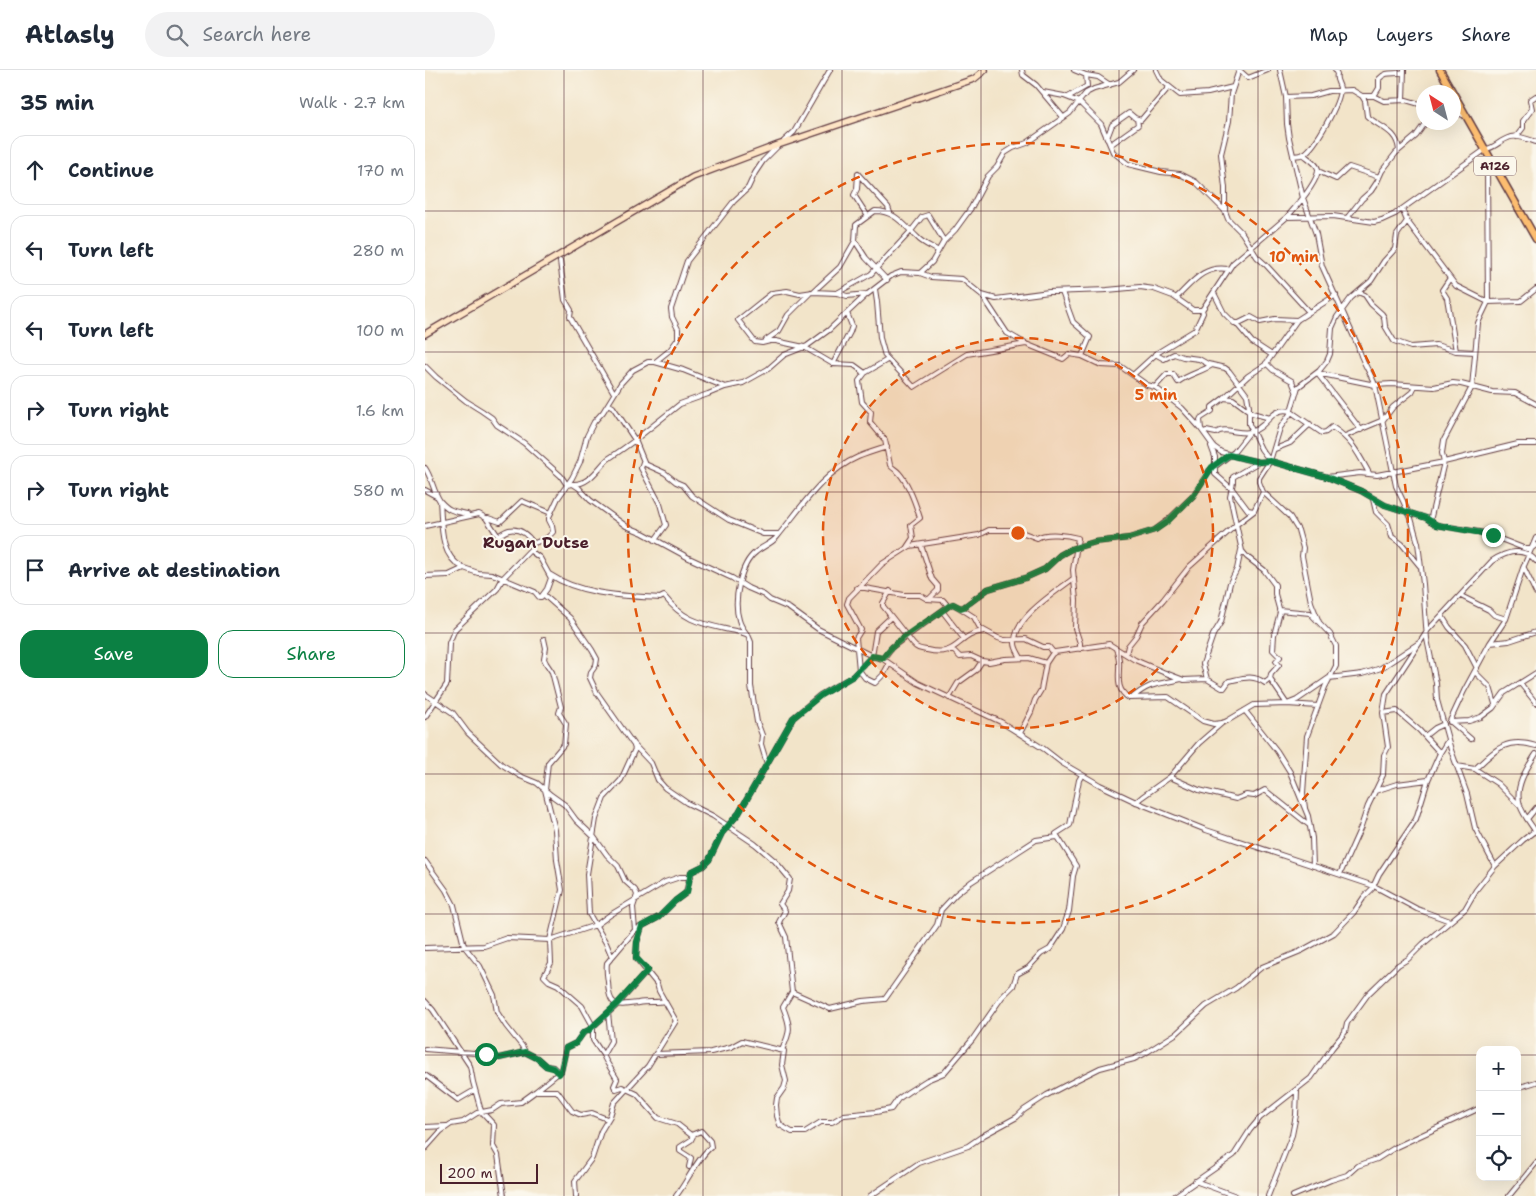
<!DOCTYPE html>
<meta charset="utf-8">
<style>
body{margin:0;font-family:"Shantell Sans",sans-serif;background:#f2f2f3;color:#1f2937}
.controls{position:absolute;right:15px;bottom:15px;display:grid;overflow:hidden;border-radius:10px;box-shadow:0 5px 20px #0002}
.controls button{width:45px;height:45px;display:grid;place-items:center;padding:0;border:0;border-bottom:1px solid #e0e1e3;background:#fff;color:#1f2937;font:25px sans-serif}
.compass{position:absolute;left:991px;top:15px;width:45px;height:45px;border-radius:50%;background:#fff;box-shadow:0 5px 20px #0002;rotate:324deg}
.scale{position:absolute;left:15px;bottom:12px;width:98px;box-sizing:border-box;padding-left:5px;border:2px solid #4a1f2b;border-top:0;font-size:14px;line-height:18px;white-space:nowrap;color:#4a1f2b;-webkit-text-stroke:4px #fbf7ec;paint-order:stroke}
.stop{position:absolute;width:15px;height:15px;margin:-11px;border:4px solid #0b8043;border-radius:50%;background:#fff}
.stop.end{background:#0b8043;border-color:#fff;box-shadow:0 1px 5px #0008}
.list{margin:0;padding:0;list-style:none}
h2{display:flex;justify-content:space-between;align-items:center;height:65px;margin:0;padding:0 20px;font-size:21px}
h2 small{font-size:16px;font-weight:400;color:#747a83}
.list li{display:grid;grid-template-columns:32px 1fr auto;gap:15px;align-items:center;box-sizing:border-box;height:70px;margin:0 10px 10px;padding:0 10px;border:1px solid #e0e1e3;border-radius:15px}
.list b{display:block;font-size:19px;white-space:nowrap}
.list em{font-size:16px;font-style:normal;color:#747a83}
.actions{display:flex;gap:10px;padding:15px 20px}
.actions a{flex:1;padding:11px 0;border:1px solid #0b8043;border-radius:15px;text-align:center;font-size:18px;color:#0b8043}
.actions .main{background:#0b8043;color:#fff}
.icon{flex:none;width:28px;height:28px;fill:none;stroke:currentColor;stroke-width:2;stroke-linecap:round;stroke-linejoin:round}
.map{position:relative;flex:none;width:1111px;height:1126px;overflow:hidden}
header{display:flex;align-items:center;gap:30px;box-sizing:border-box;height:70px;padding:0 25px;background:#fff;border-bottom:1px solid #e0e1e3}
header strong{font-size:24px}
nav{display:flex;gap:28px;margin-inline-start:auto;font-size:18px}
.search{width:350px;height:45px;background:#f2f2f3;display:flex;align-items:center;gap:12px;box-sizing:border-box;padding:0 18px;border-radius:28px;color:#747a83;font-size:19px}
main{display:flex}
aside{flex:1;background:#fff}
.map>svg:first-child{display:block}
</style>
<header>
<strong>Atlasly</strong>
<div class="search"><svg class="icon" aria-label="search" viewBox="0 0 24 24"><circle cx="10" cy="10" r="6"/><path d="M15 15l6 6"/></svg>Search here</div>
<nav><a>Map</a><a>Layers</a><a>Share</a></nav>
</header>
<main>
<aside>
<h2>35 min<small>Walk · 2.7 km</small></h2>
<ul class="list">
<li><svg class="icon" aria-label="ahead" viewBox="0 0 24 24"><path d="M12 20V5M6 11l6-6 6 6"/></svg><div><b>Continue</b></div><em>170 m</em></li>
<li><svg class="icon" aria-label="left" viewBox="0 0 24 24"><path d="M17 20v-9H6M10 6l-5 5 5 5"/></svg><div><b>Turn left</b></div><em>280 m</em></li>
<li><svg class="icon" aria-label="left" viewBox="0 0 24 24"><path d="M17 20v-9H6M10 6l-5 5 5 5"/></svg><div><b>Turn left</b></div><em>100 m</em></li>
<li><svg class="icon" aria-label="right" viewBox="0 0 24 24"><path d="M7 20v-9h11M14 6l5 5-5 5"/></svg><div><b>Turn right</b></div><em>1.6 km</em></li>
<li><svg class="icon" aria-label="right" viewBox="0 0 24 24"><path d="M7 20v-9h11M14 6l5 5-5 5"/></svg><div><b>Turn right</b></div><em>580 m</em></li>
<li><svg class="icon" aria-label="arrive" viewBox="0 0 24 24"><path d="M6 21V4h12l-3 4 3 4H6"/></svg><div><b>Arrive at destination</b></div></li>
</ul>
<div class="actions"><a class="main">Save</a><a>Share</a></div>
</aside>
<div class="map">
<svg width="1111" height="1126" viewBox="0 0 1111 1126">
<rect width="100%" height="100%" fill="#fbf7ec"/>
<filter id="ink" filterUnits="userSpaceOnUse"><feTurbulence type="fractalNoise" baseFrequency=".02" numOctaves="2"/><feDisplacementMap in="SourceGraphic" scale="10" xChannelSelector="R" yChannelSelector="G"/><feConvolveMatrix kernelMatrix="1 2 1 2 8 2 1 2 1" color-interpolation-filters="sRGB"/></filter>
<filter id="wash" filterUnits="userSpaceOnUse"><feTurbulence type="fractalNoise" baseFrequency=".0096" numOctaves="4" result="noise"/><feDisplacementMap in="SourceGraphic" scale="20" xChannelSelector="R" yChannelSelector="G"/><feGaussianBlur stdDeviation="1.12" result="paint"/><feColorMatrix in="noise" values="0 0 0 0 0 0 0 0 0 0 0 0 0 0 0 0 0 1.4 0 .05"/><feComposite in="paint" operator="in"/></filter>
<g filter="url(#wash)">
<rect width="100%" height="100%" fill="#f2e4c9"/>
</g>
<g filter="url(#ink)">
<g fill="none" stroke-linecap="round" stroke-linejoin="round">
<g stroke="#633d43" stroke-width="6">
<path id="minor" d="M 597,0 L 598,5 L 611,15 L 638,47
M 649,0 L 661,5 L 673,7 L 685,15
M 731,0 L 736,10 L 755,25 L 783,23 L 808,17
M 814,0 L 806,24 L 804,51 L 796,84 L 800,118 L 800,141 L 803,149 L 817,163 L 832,187 L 841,195 L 884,242
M 814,0 L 823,8 L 843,0
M 855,0 L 861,27 L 862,54 L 864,68 L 878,128 L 891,164 L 897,196 L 933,276 C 936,291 945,301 950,315 L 971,416 L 986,448 L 993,473 L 998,514 L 1002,569 L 1011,613 L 1012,630 L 1026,680 L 1042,724 L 1050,758 L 1070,796
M 618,22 L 639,26 L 654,32 L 676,54 L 688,82 L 703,94 L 736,102 L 755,104 L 771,112 L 800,141
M 937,26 L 940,31 L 942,46 C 955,58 972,60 974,80
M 949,26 L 954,18 L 954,9 C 962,0 969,5 979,2
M 643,27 L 662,16 L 661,5
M 861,27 L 886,26 L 904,21 L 927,20 L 937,26 L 949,26 L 959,31 L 981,30 L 998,35
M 978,30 L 979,0
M 1028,41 L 1040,46
M 1091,67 L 1098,58 L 1098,51 L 1107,39 L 1105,30 L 1111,26
M 682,68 L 687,55 L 704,43 L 710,48 L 716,50 L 744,17
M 359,71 L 369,62 L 405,0
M 685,75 L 713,55 L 712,49
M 868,86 C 871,85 876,86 879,84 C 891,76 915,33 915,19 C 915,13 910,11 912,4 L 910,0
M 1066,90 L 1062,97 L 1063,232 L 1096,231 L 1111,219
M 893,101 L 911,109 L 924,97 L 954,107
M 433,104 L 463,137 L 465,143
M 433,104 L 432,119 L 429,125 L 442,145
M 862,147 C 870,138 894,111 893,99 C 892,93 882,88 878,84
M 922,148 L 937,129 L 946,121 L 952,112 L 957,101 L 971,83 L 991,66 L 1001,52
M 982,151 L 1031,216 L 1063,232 L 1053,253 L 1047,317 L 1019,370 L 1017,383 L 1019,392 L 1005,451
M 430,171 L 441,188 L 462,210
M 135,191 L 140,230 L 146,240 L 145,247 L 189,323
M 495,203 L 506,207 L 537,209 L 557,225 L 571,229 L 624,222 L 682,220 L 715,217 L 729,219 L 748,226 L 768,240 L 777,240
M 1025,208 L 1017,220 L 1022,228 L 1031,281
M 448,220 L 450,219 L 452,232 L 455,268 L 460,286 L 489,317 L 542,284 L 601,274
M 388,222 L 415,197 L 430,171 L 431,155 L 450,141 C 470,141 478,154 492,167 C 497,173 505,176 512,180
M 637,222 L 648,252 L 665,267 L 657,286
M 933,222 L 940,225 L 946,234 L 957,244 L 959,247 L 960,256 L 969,271 L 986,277 L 1011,275 L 1031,281 L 1050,282
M 412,223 L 446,204 L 486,161 L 497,147 L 503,145 L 519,171
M 789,223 L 799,243 L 809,253 L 814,253 L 826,247 L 835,252 L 850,249 L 872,250
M 557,225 L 582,263 L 601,274 L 638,289 L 644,284 L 657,286 L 676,295 L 695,296 L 722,315 L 730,317 L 757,338 L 776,359 L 789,377 L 796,382 L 820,389 L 834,392 L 845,391 L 902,407 L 936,421 L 960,435 L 1001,448 L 1012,455 L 1060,463 L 1101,479 L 1106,479 L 1111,475
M 751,228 C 767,213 778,195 803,199
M 811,253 L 827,272 L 847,285
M 341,270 L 354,261 L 363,245 L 386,222
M 730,284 L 739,289 L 749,284 L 758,287 L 774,289 L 783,294 L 800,298 L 804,301 L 822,325 L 824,337 L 824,354 L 836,379 L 845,391
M 462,290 L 440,303 L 434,311 L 437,332 L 446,342 L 445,352 L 460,370 L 465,395 C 468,399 472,400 474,403 C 484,414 491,435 495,448 L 486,455 L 488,468 L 482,477
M 230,292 L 245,280 L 253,269 L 253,259 L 247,247 L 246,239 L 262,191 L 309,131 L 323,118 L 330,103 L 338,91 L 352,77
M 841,293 L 848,300 L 867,311 L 871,321
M 408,294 L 425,262 L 427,256 L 422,243
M 0,296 L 11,307 L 41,331 L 57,341 L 67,348 L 72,355 L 99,373 L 136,406 L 142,415 L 148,414 L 154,418 L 165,430 L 201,456 L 218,463 L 264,488 L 307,508 L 323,518 L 339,525 L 345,530 L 364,538 L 393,559 L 447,586 L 458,589 L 493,613 L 576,652 L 619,679 L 637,693 L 675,715 L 711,732 L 781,760 L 949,816 L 992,839 L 1025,851
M 440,303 L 429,295 L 408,294 L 379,277 L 351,271 L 345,271 L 337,273 L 330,272 L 313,250 L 347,223 L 362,221 L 375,224 L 388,222 L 412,223 L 422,226 L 442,224
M 892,303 L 950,315 L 967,314 L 1009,317 L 1028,313 L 1036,314 L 1067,322 L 1090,323 L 1111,334
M 892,303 L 936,360
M 709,304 L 732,283 L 770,260 L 778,243 L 777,240 L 808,193 L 862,147 L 908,146 L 949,152 L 957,150 L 970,144 L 1061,79 C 1070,78 1074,71 1083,68 C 1090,64 1103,69 1111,72
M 730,317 L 742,304 L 748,304 L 753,312 C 764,304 776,302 787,295
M 799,328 L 808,329 L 827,343 L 845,348
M 183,334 L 188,337 L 210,370 L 255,334 L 283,324 L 300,317
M 776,359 L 775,350 L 776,348 L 787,341 L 787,337 L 799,328 L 823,306 L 840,295 L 872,250 L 911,225
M 779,363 L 781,361 L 791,363 C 800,356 814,365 825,362 C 843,358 846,336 865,341 L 897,363 L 901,362 L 907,357 C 927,370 933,383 944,403
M 920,366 L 958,350 L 968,337 L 987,322 L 990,316
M 786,376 L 790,387 L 790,404 L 808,420 L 823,440 L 829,441 L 838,422
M 850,379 L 865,373 L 885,354
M 218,392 L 216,398 L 235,434 L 241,455 L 230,470
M 834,392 L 808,407 L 808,412 L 805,426 L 817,481 L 822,487 L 839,500 L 850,515 L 850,524 L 855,542 L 849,565 L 848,580 L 855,587 L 851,591 L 854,595 L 846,604 L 845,609 L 862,634 L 893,636
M 0,398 C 7,408 8,421 15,431 C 17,453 14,485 37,497
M 902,407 L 935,403 L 952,405 L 1019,392 L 1093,374 L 1111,374
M 148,414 C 164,415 173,398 183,389 C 192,383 201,377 210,370 L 220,394 L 240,403 L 251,412 L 258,415 L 267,426 L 304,450 L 338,464 L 354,464
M 0,420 L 11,426
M 948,429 L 951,442 L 963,454 L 967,467 L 977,474 L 995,496
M 15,431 C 25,442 29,441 42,444
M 63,448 L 75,452 L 97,431 L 126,443
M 0,456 L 54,444 L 61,448 L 73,466 C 76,464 80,461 84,460 C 94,458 102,464 108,473
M 496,475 L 507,509 L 513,516 L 513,520 L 504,529
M 1099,498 L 1111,523
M 124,504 C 155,525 199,526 235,528 L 239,526 C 257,549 273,553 300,559 C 308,561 316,561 323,565 L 326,572 L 326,616 L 332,652 L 337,665 L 336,674 L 342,694
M 0,506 L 24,505 L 39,498 L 53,503 L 67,504 L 110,522 L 114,527 L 116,527 L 122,519 L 126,508 L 115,488 L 107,482 L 107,474 L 122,468 L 128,462 L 127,456 L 124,450 L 124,447 L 133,428 L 147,408 L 155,392 L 162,366 L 169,352 L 178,342 L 196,313 L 208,300 L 223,292 L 230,292 L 258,300 L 300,317 L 318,313 L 343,299 L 359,285 L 382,276 L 404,260 L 440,226 L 466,206 L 476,202 L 495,203 L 507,192 L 519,171 L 530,160 L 546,138 L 563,106 L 572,97 L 580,83 L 588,78 L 602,73 L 645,43 L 661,23 L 669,19 L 694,12 L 708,0
M 432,518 L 440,518 L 479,525 L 495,525 L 502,529 L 518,530 L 523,536
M 465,521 L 458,533 L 458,536 L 488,574 C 492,579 496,579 502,580 C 534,588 532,564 559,561
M 119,525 L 145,548 L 167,580 L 172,589 L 171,595 L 166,602 L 165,608 L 172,623 L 208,674 L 226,693 L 233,710 L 240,718 L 262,733 L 288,746 L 330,774 L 350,791 L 365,809 L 363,821 L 355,834 L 360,841 L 354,852 L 361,867 L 367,922
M 1036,526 L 1064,540 L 1069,545 L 1081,549
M 535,538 L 549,547 L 555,558 L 573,568 L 579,570 L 601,569 L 618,577 L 624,577 L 628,582
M 854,540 L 885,543 L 905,564 L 911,576 L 911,596 L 900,617 L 882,666 L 878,723 L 880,738
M 518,542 L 539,569
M 1017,546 L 1024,557 L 1040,575 L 1052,598
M 894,552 L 886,532 L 877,486 L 878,478 L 873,460 L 865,447 L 838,422 L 834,412 L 834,408 L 845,391 L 855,358 L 865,344 L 873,317 L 894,301 L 902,291 L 905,284 L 907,258 L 912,247 L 926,228 L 946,211 L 959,191 L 970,179 L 972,165 L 982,151 L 977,139
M 321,563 C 318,559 315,554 314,550 C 308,531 315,494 331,482 C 338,476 346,474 352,467 C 376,438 398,402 433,387 C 443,383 453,380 462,377
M 119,569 L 121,578 L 119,589 L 121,593 L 127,602 L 136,637 L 134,643 L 141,654 L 139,674 L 123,693 L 120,720 L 130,760 L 132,790 L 137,820 L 125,870 L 126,893 L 119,906 L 124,911 L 133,915 L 157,936 L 168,956 L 168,970 L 178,985
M 1065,573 L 1081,549 L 1098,498 L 1111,468
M 691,579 C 700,596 685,616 704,628 L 743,627 L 778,651 L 789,654 L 797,653 L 802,651 L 829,635 L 862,634 L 872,630 L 904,608 L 937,604 L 947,601 L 956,598 L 994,573
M 525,581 L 529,581 L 535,587 L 546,586 L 557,591 L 564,592 L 580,589 L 604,588 L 621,593
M 701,584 L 703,576 L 711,566 L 717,553 L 738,530 L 764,497 L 812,454 L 829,441
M 596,588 C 594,583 590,579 590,573 C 588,548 631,522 649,508
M 458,589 L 467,577 L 525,535 L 528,534 L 535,538 L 539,537 L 563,519 L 600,508 L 620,499 L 635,485 L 646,479 L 670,472 L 704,468 L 730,460 L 742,451 L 768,426 L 784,401 L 809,382 L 824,363
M 464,594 L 458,605 L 450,613 L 440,608 L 434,600 L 431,568 L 436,560 L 422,534 L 424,528 L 457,494 L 485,476 L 554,465 L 564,460 L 591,460 L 612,468 C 621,462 643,465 653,468 L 648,500 L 651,530 L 650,558 L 655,573 L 655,579
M 1050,602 L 1065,617 L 1070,634
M 782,609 L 778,594 L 788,565 L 796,552 L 805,513 L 812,499 L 816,480
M 1095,613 L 1111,633
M 0,624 L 28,643 L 43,663 L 76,694 L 95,706 L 112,713 L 126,725 L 140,735 L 151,750 L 169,767 L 182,785 L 193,796 L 200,811 L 210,820 L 212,825 L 208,837 L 210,860
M 708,627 C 727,611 735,615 756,609
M 524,628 L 533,613 L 551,600 L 557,591
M 819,641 L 821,642 L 852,681 L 865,702 L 883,746 L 887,768 L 888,796
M 958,643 L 972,641 L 994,660 L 1015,683
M 0,647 L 22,614 L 24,573 L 30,559 L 72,519 L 78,508 L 106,479
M 1025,652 L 1044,651 L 1056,647 L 1068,638 L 1079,623 L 1111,603
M 595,663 L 606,642 L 610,630 L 616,620 L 621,593 L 627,584 L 630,582 L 684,574 L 710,590 L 738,602 L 759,610 L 782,609 L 797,618 L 799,618 L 804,611 C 818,608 828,604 840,613 L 845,609
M 1000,666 L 1010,658 L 1019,654
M 1046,669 L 1025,651 L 1039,621 L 1065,573 L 1084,571 L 1111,562
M 1111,684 C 1102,698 1089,717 1095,735 C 1098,745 1105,753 1111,762
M 1032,696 L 1050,699 L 1073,714 L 1095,736
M 1050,699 C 1071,679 1081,667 1111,676
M 745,707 L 774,720 L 811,729 L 821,725 L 829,726 L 840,720 L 884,755
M 950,721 L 972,714 L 1003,710
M 711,732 L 717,727 L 745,707 L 774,673 L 797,653
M 1102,749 L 1111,738
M 0,791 L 21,820 L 29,835 L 39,876 L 55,896 L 69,925 L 72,942 L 81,956 L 97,976 L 100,982
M 915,804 L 936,757 L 943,736 L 958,705 L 959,685 L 963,677 L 958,643 L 961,624 L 1003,560 L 1067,491 C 1082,481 1099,477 1111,491
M 0,878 L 59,876 L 82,868 L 125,870 L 171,855 L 185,845 L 240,812 L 255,807 L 266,807
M 187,887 L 181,873 L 164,844 L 162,804 L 171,749 L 179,728 L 196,710 L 210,679 L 209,676
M 0,931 L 8,940 L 45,996 L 48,1012 L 56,1041 L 69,1055 L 68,1076 L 73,1085 L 79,1126
M 240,931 C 231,933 222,931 213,933 C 191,936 184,938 183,912 C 182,905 181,900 182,893 L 210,860 L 234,847 L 250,831 L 261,823 L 266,802 L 278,796 L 284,790 L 297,763 L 314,743 L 368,648 L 395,625 L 428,606 L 447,586 L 451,561 L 466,547 L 464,544
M 183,943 L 186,971 L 178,985 L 181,991 L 192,1009 L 189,1016 L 191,1019 L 197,1017 L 212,1024 L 233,1048 L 252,1054 L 266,1065 L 276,1061 L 285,1071 L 286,1077 C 273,1087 262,1112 251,1126
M 0,979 L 61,984 L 74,988 L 100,982 L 112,988 L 121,996 L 128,997 L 134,1003
M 357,980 C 366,961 366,957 358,937 L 367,922 L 405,939 L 438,931 L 460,929 L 512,855 L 516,840 L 531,824 L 546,812 L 611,770 L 632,767
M 231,984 L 286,982 L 306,977 L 317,971 L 359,981 L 357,995 L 361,1011 L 359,1018 L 352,1028 L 351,1035 L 352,1046 L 355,1055 L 367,1062 L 380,1062 L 396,1052 L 407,1052 L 419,1045 L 451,1042 L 466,1039 L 473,1029 L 483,1022 L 502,1010 L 519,1003 L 547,970 L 577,927 L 588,916 L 592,904 L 603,898 L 616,884 L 625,879 L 638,859 L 644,841 L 648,806 L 651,796 L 631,764 L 645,755 L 654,710 L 657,705
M 0,1005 L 33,1030 L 50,1020
M 1092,1018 L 1111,1012
M 111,1021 L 136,1001 L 141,978 L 151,973 L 158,963 L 164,960 L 192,935 L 223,900
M 0,1057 L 22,1056
M 0,1079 L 16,1061 L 26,1054 L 38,1052 L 52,1043 L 67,1040 L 76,1034 L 96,1032 L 111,1021 L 132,1021 L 147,1041 L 156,1045 L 167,1043 L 182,1049
M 264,1097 L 266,1088 L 255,1081 L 255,1077 L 266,1070 L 269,1064
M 770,1111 L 811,1126
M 151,1126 L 150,1111 L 167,1088 L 176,1061 L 185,1046 L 189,1033 L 223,996 L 251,951 L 234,921 L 232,914 L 211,888 L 212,873 L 217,856
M 445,1126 L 494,1093 L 543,1076 L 559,1065 L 592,1047 L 599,1040 L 622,1025 L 645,1013 L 675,998 L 709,989 L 719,984 L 752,963 L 781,936 L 811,918 L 837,897 L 876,881 L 909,863 L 929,842 L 939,827 L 947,819 L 954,804 L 991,749 L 1003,710 L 1015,683 L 1023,670
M 750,1126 L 809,1085 L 825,1060 L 835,1048 L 886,1008 L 907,978 L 920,962 L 922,953 L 943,924 L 973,895 L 983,889 L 998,874 L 1040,839 L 1051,820 L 1070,796 L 1098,770 L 1111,760
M 843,1126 L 867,1065 L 871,1045 L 872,1021
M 868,1126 L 906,1110 L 922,1105 L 932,1096 L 952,1089 L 971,1077 L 1055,1038
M 1084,1126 L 1111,1093"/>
</g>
<g stroke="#633d43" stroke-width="8">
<path id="secondary" d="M 0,264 L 268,107 L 353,75 L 549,9 L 560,0"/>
</g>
<g stroke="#633d43" stroke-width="9">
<path id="trunk" d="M 1015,0 L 1111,169"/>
</g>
<use href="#minor" stroke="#fff" stroke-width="4"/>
<use href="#secondary" stroke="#fee5c5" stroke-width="5.5"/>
<use href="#trunk" stroke="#fcbd6f" stroke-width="6"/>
</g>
</g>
<g fill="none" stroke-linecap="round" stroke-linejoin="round" filter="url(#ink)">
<path stroke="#0b8043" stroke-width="6" d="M 61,984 L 74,988 L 100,982 L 112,988 L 121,996 L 128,998 L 134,1004 L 136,1001 L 141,978 L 151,973 L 158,963 L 164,960 L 192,934 L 223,900 L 211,888 L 212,872 L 217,856 L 234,847 L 250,831 L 262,822 L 266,802 L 278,796 L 284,790 L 297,763 L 314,743 L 368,648 L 396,625 L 428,606 L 447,586 L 458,588 C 469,569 507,550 525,535 L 528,534 L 536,538 L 539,537 L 563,519 L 600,508 L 620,499 L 635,485 L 646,479 L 670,472 L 704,468 L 730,460 L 742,452 L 768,426 L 787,397 L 804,385 L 834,392 L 845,391 L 902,407 L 936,421 L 960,435 L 1001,448 L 1012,455 L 1068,465"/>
</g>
<path fill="none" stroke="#4a1f2b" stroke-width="1" stroke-opacity="0.55" d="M 139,0 L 139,1126M 278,0 L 278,1126M 417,0 L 417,1126M 556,0 L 556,1126M 694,0 L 694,1126M 833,0 L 833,1126M 972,0 L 972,1126M 0,141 L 1111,141M 0,282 L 1111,282M 0,422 L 1111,422M 0,563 L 1111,563M 0,704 L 1111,704M 0,844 L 1111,844M 0,985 L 1055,985M 1092,985 L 1111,985"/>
<circle cx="593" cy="463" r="195" fill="#e0560e" fill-opacity=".12"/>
<g fill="none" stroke="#e0560e" stroke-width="2.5" stroke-dasharray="9 6">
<circle cx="593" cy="463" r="195"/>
<circle cx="593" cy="463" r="390"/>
</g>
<g text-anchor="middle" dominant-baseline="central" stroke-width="4" stroke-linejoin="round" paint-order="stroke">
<rect fill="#fbf7ec" stroke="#7f6065" stroke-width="1" x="1049" y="86.5" width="42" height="19" rx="4"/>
<g font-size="12" font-weight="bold" fill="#4a1f2b">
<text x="1070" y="96">A126</text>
</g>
<g font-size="16" font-weight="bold" fill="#4a1f2b" stroke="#fbf7ec">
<text x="111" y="472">Rugan Dutse</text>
</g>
</g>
<circle cx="593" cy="463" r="8" fill="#e0560e" stroke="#fbf7ec" stroke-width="2.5"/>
<g font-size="15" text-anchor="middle" font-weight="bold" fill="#e0560e" stroke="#fbf7ec" stroke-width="4" stroke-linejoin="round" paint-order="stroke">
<text x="869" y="192">10 min</text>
<text x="731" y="330">5 min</text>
</g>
</svg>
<div class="controls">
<button>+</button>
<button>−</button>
<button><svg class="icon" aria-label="locate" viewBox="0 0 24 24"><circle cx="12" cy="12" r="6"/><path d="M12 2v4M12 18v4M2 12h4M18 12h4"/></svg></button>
</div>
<svg class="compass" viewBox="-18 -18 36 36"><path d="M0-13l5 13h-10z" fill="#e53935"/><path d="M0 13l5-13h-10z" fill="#747a83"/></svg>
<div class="scale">200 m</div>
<div class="stop" style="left:61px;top:984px"></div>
<div class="stop end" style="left:1068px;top:465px"></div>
</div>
</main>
